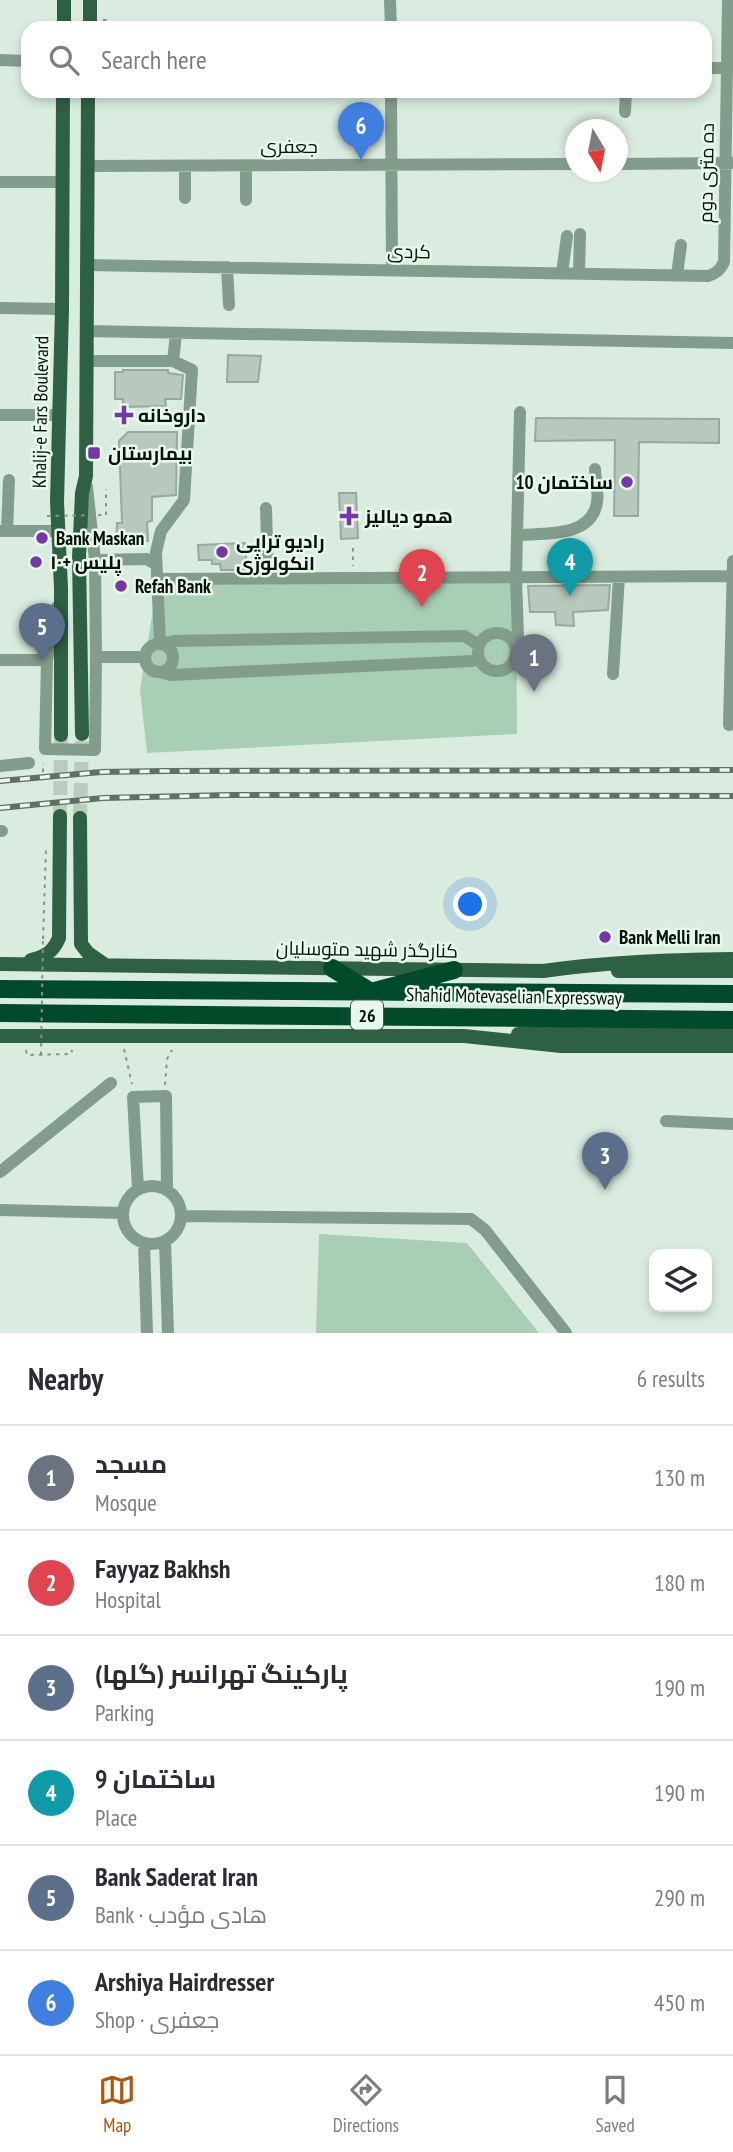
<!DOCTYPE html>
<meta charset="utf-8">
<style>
body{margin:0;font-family:"PT Sans Narrow",Cairo,sans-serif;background:#f7f7f7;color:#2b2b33}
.controls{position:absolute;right:21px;bottom:21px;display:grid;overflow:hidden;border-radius:14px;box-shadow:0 4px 10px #0003}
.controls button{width:63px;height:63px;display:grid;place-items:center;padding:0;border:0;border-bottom:2px solid #e1e1e2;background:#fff;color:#2b2b33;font:35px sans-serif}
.compass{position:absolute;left:565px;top:119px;width:63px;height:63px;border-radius:50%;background:#fff;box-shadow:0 4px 10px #0003;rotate:170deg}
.you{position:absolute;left:471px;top:905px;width:24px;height:24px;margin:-18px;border:5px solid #fff;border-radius:50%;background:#1a73e8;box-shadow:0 0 0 10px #1a73e833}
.badge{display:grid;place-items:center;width:46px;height:46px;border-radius:50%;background:#b45309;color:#fff;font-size:23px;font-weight:700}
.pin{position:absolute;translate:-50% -58px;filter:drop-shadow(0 2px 4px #0008)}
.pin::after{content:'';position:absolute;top:37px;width:24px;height:21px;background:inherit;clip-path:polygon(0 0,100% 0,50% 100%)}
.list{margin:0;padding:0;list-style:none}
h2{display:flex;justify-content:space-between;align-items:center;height:91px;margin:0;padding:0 28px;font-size:30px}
h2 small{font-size:23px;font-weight:400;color:#7c7c81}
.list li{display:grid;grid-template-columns:46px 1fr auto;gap:21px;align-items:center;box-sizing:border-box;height:105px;padding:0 28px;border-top:2px solid #e1e1e2}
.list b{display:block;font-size:26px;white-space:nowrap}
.list p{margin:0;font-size:23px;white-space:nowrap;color:#7c7c81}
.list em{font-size:23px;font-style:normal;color:#7c7c81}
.icon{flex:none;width:38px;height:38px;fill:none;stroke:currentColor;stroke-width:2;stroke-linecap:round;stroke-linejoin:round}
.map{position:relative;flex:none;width:733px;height:1333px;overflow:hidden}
.search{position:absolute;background:#fff;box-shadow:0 4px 10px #0003;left:21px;right:21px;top:21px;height:77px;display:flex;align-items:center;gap:18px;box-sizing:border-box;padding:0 24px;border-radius:21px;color:#7c7c81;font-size:26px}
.sheet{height:721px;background:#fff}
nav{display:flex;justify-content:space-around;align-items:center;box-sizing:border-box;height:98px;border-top:2px solid #e1e1e2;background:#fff;font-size:19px;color:#7c7c81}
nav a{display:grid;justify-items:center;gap:4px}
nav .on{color:#b45309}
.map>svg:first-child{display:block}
</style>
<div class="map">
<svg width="733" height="1333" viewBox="0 0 733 1333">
<rect width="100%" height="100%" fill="#daecdf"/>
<path fill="#a8cfb5" d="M 516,577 L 517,734 L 147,753 L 140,690 L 158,579 Z
M 319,1234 L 467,1243 L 539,1333 L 316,1333 Z"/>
<path fill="#b7c8bc" stroke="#98a99d" stroke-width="2" d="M 228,355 L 261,356 L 258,382 L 227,382 Z
M 123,370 L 168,370 L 168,373 L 183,375 L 181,399 L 165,399 L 166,406 L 123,407 L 123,399 L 115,399 L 115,372 L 123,372 Z
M 536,418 L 719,419 L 719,443 L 639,442 L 638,516 L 614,516 L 615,440 L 535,441 Z
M 128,432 L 177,432 L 176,495 L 152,497 L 152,521 L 147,522 L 148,541 L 116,541 L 117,523 L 122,523 L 119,441 Z
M 339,493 L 356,493 L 358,538 L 341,539 Z
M 245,543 L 247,570 L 221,570 L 220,564 L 212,564 L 212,560 L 199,560 L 198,545 Z
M 610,585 L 608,610 L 573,612 L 574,626 L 556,625 L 555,612 L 530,612 L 528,586 Z"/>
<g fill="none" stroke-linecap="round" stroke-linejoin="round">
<path stroke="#bbcbbf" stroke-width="14" stroke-dasharray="14 7" stroke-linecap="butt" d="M 60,816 L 61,736
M 80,818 L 82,739"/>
<path stroke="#87948b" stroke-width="2" stroke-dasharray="3.5 5" stroke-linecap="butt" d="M 103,20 L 107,20 L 107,28
M 128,416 L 179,416
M 106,515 L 106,489
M 353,548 L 353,566
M 43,772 L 43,763
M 43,939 L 46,848
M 124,1049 L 132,1084
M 26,1050 L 27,1055 L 71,1054 L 72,1050
M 165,1085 L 167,1059 L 172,1050"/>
<path stroke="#839d8c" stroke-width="12" d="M 390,0 L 391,28
M 0,60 L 28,61
M 705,68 L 733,68
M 391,91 L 392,270
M 625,112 L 626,91
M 599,130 L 599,129
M 618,164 L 733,163
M 87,166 L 576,164
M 185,166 L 185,198
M 246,166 L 246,200
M 0,182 L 63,182
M 86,265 L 708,276 C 717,273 720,270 724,262 L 728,0
M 227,267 L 229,305
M 562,273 L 567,236
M 579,273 L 580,234
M 677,275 L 681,245
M 0,308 L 62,309
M 86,331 L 733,343
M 86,361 L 173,361 L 192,370 L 184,500 L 161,531 L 156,552 L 160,644 L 174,641 L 464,636 L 479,645
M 173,361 L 176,334
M 0,415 L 58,415
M 87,487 L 95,560 L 96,657 L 145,657
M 266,508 L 268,578
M 0,531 L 57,531
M 7,531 L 9,480
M 518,535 C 544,533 592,538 597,502 C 599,492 595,479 595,469
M 95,560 L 147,559 L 155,564
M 158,579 L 733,576
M478 652a19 19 0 1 1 38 0a19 19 0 1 1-38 0Z
M 515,644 L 518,638 L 516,577 L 520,412
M145 658a14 14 0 1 1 28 0a14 14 0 1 1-28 0Z
M 0,660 L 47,660 L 57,607
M 156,671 L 171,675 L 472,661 L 479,658
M 613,674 L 619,577
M 729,725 L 733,561
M 0,766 L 29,763
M 0,831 L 2,831
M 666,1121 L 733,1124
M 0,1172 L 111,1083
M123 1215a29 29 0 1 1 58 0a29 29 0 1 1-58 0Z
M 138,1189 L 133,1097 L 166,1096 L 167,1190
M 0,1210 L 123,1213
M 182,1216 L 471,1219 L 485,1230 L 566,1333
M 165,1242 L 168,1333
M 144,1243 L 147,1333"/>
<path stroke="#2e6043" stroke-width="14" d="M 64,0 L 64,28
M 90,0 L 90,28
M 82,734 L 79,558 L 82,493 L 86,476 L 88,91
M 61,735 L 61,588 L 57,502 L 62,309 L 63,91
M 80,818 L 81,944 L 88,953 L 104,964
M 31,960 C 46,956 53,952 59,938 L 60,816
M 0,964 L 543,971 C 606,962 669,960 733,959
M 618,971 L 733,971
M 518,1034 L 733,1033
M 0,1036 L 464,1036 L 561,1046 L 733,1046"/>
<path stroke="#014a2a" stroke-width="18" d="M 332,968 L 371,992 L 454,970
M 0,989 L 733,994
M 0,1013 L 733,1020"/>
<g stroke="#636e67" stroke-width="6">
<path id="rail" d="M 0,781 L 101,772 L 165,771 L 733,770
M 0,808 L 103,798 L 229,795 L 733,796"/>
</g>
<use href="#rail" stroke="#e7f9ed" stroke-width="3.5" stroke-dasharray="10" stroke-linecap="butt"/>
<path stroke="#87948b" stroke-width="2" stroke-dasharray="3.5 5" stroke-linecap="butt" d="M 47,516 L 106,515
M 41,1055 L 43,939"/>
<path stroke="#839d8c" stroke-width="12" d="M 47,660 L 45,749 L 95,750 L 96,657"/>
</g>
<g fill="#7735aa" stroke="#e7f9ed" stroke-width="2.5">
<path d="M120.5 404.5h7v7h7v7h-7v7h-7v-7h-7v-7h7z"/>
<rect x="87" y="446" width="14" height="14" rx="3.5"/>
<circle cx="627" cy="482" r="7"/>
<path d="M345.5 505.5h7v7h7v7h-7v7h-7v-7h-7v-7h7z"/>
<circle cx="42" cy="538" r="7"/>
<circle cx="222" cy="552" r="7"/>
<circle cx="36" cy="562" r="7"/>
<circle cx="121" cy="586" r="7"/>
<circle cx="605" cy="937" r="7"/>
</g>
<g text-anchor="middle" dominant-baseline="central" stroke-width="5" stroke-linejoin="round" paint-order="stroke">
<rect fill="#e7f9ed" stroke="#4c554f" stroke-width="2" x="351" y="1000.5" width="32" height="29" rx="5"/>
<g font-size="18" font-weight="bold" fill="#090f0b">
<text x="367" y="1015">26</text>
</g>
<g font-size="19" fill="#090f0b" stroke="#e7f9ed">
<text x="289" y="146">جعفری</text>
<text transform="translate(706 173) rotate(-89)">ده متری دوم</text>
<text transform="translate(409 251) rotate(1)">کردی</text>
<text transform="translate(40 412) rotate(-89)">Khalij-e Fars Boulevard</text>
<text transform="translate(367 949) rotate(1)">کنارگذر شهید متوسلیان</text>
<text transform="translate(514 996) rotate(1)">Shahid Motevaselian Expressway</text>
</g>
<g font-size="19" font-weight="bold" fill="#090f0b" stroke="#e7f9ed" text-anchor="start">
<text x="138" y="415">داروخانه</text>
<text x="108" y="453">بیمارستان</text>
<text x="613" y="482" text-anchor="end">ساختمان 10</text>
<text x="365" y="516">همو دیالیز</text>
<text x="56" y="538">Bank Maskan</text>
<text x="236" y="541">رادیو تراپی<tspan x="236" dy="22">انکولوژی</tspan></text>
<text x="50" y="562">پلیس +۱۰</text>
<text x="135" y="586">Refah Bank</text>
<text x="619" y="937">Bank Melli Iran</text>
</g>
</g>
</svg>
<div class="controls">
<button><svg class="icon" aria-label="layers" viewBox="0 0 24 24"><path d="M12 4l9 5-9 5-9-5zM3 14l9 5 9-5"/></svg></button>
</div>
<svg class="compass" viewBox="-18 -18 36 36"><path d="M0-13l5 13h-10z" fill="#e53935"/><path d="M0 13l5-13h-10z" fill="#7c7c81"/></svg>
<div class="you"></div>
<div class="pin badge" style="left:534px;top:692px;background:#6b7280">1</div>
<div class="pin badge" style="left:422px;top:607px;background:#e0444e">2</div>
<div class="pin badge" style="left:605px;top:1190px;background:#5c6f8a">3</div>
<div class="pin badge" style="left:570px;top:596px;background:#0f9aa8">4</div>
<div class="pin badge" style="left:42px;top:661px;background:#5c6f8a">5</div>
<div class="pin badge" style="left:361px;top:160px;background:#3f7fe0">6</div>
<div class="search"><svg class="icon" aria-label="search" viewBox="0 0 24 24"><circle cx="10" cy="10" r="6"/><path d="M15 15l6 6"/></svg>Search here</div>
</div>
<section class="sheet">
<h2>Nearby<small>6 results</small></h2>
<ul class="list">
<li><span class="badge" style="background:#6b7280">1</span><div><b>مسجد</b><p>Mosque</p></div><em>130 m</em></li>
<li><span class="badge" style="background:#e0444e">2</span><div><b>Fayyaz Bakhsh</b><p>Hospital</p></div><em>180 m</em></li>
<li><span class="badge" style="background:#5c6f8a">3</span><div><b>پارکینگ تهرانسر (گلها)</b><p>Parking</p></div><em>190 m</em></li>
<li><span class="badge" style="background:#0f9aa8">4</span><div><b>ساختمان 9</b><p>Place</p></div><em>190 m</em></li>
<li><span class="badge" style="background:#5c6f8a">5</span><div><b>Bank Saderat Iran</b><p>Bank · هادی مؤدب</p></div><em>290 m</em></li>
<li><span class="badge" style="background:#3f7fe0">6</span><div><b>Arshiya Hairdresser</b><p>Shop · جعفری</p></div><em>450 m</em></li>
</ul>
</section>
<nav>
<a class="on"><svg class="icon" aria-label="map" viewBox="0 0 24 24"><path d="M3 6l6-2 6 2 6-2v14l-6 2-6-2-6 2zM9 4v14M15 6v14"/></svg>Map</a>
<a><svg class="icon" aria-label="directions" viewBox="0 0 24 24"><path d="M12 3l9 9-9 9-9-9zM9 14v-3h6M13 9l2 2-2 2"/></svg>Directions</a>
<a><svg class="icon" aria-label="saved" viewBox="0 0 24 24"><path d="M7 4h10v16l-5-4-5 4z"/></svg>Saved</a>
</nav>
